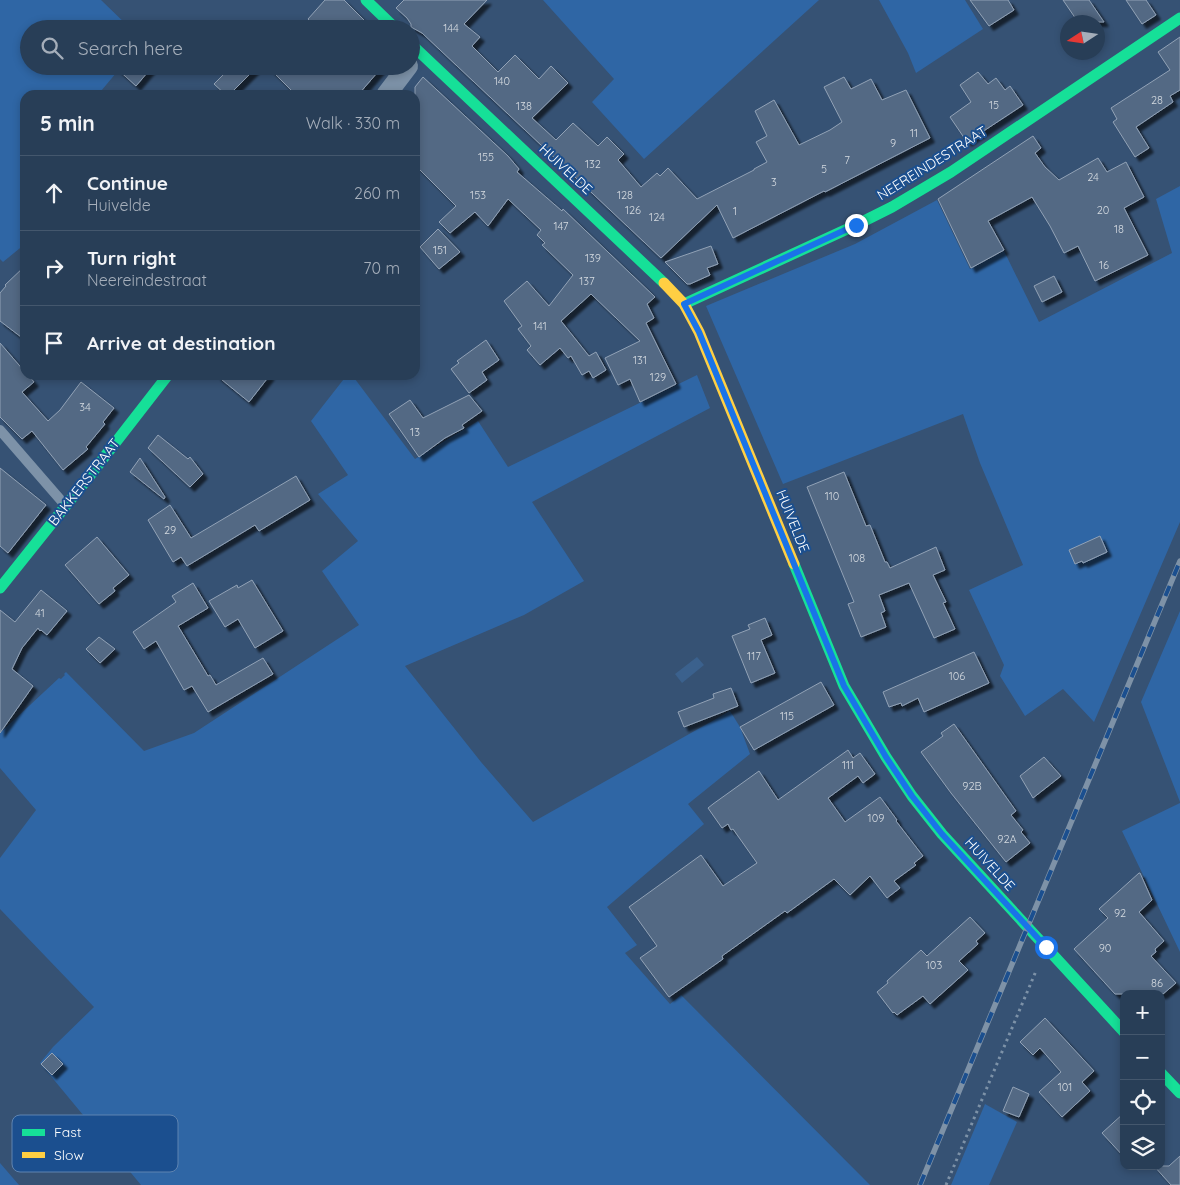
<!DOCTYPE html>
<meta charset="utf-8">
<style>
body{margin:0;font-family:Quicksand,sans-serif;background:#30455d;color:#f1f3f6}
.controls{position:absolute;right:15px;bottom:15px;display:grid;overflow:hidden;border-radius:10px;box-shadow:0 2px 8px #0003}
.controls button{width:45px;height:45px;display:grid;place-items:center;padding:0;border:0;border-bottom:1px solid #44576d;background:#283e57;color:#f1f3f6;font:25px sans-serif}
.compass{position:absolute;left:1060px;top:15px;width:45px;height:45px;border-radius:50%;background:#283e57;box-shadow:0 2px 8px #0003;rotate:258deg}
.stop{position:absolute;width:15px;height:15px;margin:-11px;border:4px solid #1a73e8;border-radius:50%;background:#fff}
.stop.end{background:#1a73e8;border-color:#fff;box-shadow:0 1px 5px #0008}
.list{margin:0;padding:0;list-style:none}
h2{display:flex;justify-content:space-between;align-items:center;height:65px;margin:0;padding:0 20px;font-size:21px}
h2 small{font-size:16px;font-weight:400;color:#a5aeba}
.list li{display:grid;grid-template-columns:32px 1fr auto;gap:15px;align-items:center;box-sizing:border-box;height:75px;padding:0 20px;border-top:1px solid #44576d}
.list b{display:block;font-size:19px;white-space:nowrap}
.list p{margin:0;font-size:16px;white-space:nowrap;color:#a5aeba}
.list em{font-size:16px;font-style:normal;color:#a5aeba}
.icon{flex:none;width:28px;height:28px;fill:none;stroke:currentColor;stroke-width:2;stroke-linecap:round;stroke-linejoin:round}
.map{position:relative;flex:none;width:1180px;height:1185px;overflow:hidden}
.search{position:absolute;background:#283e57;box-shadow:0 2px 8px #0003;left:20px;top:20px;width:400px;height:55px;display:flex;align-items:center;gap:12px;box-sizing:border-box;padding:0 18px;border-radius:28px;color:#a5aeba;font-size:19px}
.panel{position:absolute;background:#283e57;box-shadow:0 2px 8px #0003;left:20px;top:90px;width:400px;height:290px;border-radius:15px}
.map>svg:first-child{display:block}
</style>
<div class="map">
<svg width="1180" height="1185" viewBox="0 0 1180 1185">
<defs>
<filter id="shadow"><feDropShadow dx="4.5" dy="4.5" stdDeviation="1" flood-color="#0009"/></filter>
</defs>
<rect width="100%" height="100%" fill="#365274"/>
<path fill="#2f66a5" d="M 0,0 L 101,0 L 131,29 L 29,29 L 29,66 L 122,66 L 101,91 L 106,95 L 25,95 L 25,244 L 3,262 L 0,259 Z
M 543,0 L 819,0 L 644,159 L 592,102 L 614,79 Z
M 879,0 L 965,0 L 983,29 L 916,73 L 908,53 Z
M 1180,186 L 1180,522 L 1094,722 L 1063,689 L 1025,716 L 1000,676 L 1004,665 L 969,590 L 1023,565 L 980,463 L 963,414 L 783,484 L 706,306 L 855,244 L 937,200 L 970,269 L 1004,251 L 1039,322 L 1172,253 L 1156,199 Z
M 347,375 L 352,375 L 415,459 L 478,421 L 508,467 L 697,375 L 710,408 L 532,502 L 584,581 L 524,615 L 405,666 L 481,762 L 533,822 L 730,711 L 740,727 L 750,754 L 688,804 L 704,824 L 607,907 L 637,945 L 625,953 L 670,1004 L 681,995 L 870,1185 L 141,1185 L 40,1063 L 53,1047 L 94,1007 L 0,909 L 0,858 L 36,810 L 0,768 L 0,733 L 59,678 L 61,679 L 65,675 L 64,674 L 66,672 L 144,751 L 194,733 L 359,625 L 322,571 L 358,541 L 318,494 L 348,475 L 311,421 Z
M 1180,611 L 1180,802 L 1141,702 Z
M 1180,803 L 1180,952 L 1122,831 Z
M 985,1104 L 1017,1122 L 989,1185 L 951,1185 Z
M 0,1163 L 19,1185 L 0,1185 Z"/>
<path fill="#3b618d" d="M 697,657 L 704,665 L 682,683 L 675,674 Z"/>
<path fill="#526984" stroke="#92a2b6" filter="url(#shadow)" d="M 325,0 L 344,0 L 373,29 L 318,29 L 308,19 Z
M 404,0 L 487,0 L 464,24 L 480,37 L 472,46 L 498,72 L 515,55 L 539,79 L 551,66 L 568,83 L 532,118 L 556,140 L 573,123 L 598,146 L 607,137 L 624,154 L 618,160 L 641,187 L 657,173 L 660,176 L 668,168 L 697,199 L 754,170 L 754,169 L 767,162 L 756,142 L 767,136 L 755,111 L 774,100 L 799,145 L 830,130 L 842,122 L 824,87 L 844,77 L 851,89 L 871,79 L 882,100 L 906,90 L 930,138 L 825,192 L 824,191 L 733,238 L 717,205 L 661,258 L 422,33 L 411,27 L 411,24 L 407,18 L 396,8 Z
M 970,0 L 1008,0 L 1014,10 L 989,26 Z
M 1063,0 L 1089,0 L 1104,22 L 1078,22 Z
M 1126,0 L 1146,0 L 1156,15 L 1142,24 Z
M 1180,37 L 1180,90 L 1170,96 L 1173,102 L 1136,127 L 1149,148 L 1135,157 L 1113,122 L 1117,119 L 1111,108 L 1170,70 L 1158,52 Z
M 114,66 L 153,66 L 136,86 Z
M 232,66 L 258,66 L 229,95 L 226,95 L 214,84 Z
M 267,66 L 383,66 L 358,95 L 296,95 Z
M 978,72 L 988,84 L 996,78 L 1005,90 L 1010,86 L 1023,105 L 967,142 L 950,117 L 971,102 L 960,85 Z
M 423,77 L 508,156 L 519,169 L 517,172 L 562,211 L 563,209 L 655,297 L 647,304 L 654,318 L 646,323 L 676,384 L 640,402 L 630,379 L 618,385 L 605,358 L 640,341 L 591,294 L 561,321 L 589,356 L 596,352 L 606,370 L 593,378 L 589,371 L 582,375 L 571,356 L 568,358 L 560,348 L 540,365 L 527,350 L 531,346 L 518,329 L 522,326 L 504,301 L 527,281 L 549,306 L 573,275 L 542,245 L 545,243 L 537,235 L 541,230 L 508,199 L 488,226 L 475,212 L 450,233 L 439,222 L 456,206 L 415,165 L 415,87 Z
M 1033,136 L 1041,148 L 1035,153 L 1045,167 L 1059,180 L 1098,158 L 1107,172 L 1126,162 L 1144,197 L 1124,208 L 1148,255 L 1095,281 L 1078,246 L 1064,253 L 1050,226 L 1032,197 L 988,221 L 1004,250 L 971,268 L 938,199 Z
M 438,229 L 460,252 L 439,269 L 420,247 Z
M 711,246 L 718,264 L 707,268 L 710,275 L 690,284 L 687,284 L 665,262 Z
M 25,266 L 25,340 L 0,321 L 0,293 L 6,286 L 5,285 Z
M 1054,276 L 1062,292 L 1042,302 L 1034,286 Z
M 486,340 L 499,360 L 482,372 L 487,380 L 469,393 L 451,369 L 459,363 L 457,361 Z
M 0,343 L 25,372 L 25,375 L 28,375 L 34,382 L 22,392 L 48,421 L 60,410 L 81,382 L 114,408 L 103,422 L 105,424 L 86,447 L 88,449 L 63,470 L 32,431 L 22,439 L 0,417 Z
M 216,375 L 270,375 L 249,402 Z
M 469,395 L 482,411 L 462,425 L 464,428 L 445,438 L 419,457 L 389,414 L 410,400 L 423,418 Z
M 158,435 L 188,459 L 190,457 L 203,474 L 190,487 L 148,448 Z
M 140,458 L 165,497 L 164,499 L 130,472 Z
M 0,468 L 46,505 L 8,553 L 0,546 Z
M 844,472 L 866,526 L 870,525 L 885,562 L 887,562 L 890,568 L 936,547 L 945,570 L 933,575 L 946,602 L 943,603 L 955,629 L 934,638 L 909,583 L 879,595 L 885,611 L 881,613 L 886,627 L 861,637 L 848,604 L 854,602 L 807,487 Z
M 296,476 L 310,500 L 259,531 L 255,525 L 187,566 L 181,557 L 173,562 L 148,520 L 170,505 L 191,538 Z
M 1100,536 L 1107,552 L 1083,563 L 1082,561 L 1075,564 L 1069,550 Z
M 97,537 L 129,575 L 113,588 L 115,591 L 99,604 L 65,565 Z
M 252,580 L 283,631 L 255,648 L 238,619 L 225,627 L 209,601 L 237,585 L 238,588 Z
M 193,583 L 208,608 L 178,626 L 208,676 L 210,675 L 216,685 L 263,658 L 273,674 L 208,712 L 192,686 L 184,690 L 156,641 L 144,649 L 133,632 L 176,602 L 172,596 Z
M 41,590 L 67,611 L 47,635 L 41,630 L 40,631 L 38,628 L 22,648 L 12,669 L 33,686 L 0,733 L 0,610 L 15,622 Z
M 765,618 L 772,635 L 761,640 L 775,673 L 751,683 L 732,636 L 750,629 L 748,625 Z
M 99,637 L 115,649 L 100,663 L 86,649 Z
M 974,652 L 989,683 L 924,712 L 918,698 L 902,706 L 901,703 L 889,707 L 883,692 Z
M 821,682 L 834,705 L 754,750 L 740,727 Z
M 731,688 L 738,706 L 684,727 L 678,712 L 714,698 L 713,694 Z
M 954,724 L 1016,811 L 1011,815 L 1023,830 L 1021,832 L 1030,843 L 1006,862 L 951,793 L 921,752 L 943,736 L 941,733 Z
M 848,750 L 853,758 L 860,753 L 875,774 L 863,783 L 858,776 L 828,798 L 845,822 L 880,797 L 897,820 L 896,821 L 923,856 L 914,863 L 916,865 L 894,881 L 900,888 L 887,898 L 870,876 L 850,895 L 834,879 L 787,913 L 785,911 L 722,956 L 723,959 L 669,997 L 640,958 L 657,946 L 629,907 L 701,855 L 723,886 L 757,863 L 733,829 L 731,830 L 728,824 L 722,828 L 708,808 L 713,804 L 759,771 L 778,800 Z
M 1044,757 L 1061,776 L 1033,798 L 1020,776 Z
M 1139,873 L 1140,873 L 1152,900 L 1139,912 L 1164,941 L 1155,949 L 1156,952 L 1151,956 L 1176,983 L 1163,994 L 1115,994 L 1074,949 L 1108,918 L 1099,909 Z
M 970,917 L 985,933 L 976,941 L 978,944 L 959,961 L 968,970 L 930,1004 L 923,996 L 897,1015 L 894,1012 L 893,1013 L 877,992 L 888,983 L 887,981 L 921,950 L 927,956 Z
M 1045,1018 L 1094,1071 L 1082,1082 L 1090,1091 L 1062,1117 L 1039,1092 L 1061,1072 L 1040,1048 L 1033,1055 L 1020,1042 Z
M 52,1053 L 63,1064 L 52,1075 L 41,1064 Z
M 1013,1087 L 1029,1094 L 1019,1117 L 1003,1111 Z
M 1124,1113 L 1124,1157 L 1102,1133 Z
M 1180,1156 L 1180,1185 L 1171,1185 L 1154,1166 L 1169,1166 Z"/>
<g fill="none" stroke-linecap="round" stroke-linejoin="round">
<path stroke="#7d92a8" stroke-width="3" stroke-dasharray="2.5 4" stroke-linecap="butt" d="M 946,1185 L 1036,971"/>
<path stroke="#7d92a8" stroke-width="10" d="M 0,430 L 65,505"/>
<path stroke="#7d92a8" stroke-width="20" d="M 386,95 L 408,66"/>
<path stroke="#16e098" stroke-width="11" d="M 366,0 L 396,29
M 411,44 L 664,283
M 684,304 L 856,225 L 892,207 L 951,172 L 1180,18
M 794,564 L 844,686 L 886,757 L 912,796 L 942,834 L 1124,1032
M 0,588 L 88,478 L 168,375
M 1161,1073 L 1180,1093"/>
<path stroke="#ffcf43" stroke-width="11" d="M 664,283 L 684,304 L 699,332 L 794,564"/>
<g stroke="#7e92a7" stroke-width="5.5">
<path id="rail" d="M 920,1185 L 1180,561"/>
</g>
<use href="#rail" stroke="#1b4f8f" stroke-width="4" stroke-dasharray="11" stroke-linecap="butt"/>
</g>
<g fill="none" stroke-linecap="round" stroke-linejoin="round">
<path stroke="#1a73e8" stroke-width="6" d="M 856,225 L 684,304 L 699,332 L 844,686 L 886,757 L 912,796 L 942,834 L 1046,947"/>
</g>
<g text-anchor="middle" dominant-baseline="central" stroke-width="4" stroke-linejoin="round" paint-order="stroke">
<g font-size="11" fill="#d4dae0">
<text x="451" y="28">144</text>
<text x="502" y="81">140</text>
<text x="1157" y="100">28</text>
<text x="994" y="105">15</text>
<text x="524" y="106">138</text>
<text x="914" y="133">11</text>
<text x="893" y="143">9</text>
<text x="486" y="157">155</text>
<text x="847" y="160">7</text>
<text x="593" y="164">132</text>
<text x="824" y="169">5</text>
<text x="1093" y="177">24</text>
<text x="774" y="182">3</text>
<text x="478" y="195">153</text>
<text x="625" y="195">128</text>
<text x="633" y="210">126</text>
<text x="1103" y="210">20</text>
<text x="735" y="211">1</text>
<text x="657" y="217">124</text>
<text x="561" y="226">147</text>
<text x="1119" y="229">18</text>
<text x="440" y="250">151</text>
<text x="593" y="258">139</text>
<text x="1104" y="265">16</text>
<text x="587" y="281">137</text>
<text x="540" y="326">141</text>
<text x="640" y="360">131</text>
<text x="658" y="377">129</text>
<text x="85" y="407">34</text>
<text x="415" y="432">13</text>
<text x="832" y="496">110</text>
<text x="170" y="530">29</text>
<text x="857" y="558">108</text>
<text x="40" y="613">41</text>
<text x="754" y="656">117</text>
<text x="957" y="676">106</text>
<text x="787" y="716">115</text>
<text x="848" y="765">111</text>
<text x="972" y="786">92B</text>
<text x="876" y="818">109</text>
<text x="1007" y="839">92A</text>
<text x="1120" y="913">92</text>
<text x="1105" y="948">90</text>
<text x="934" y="965">103</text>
<text x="1157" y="983">86</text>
<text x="1065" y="1087">101</text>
</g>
<g font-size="14" fill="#fff" stroke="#1b4f8f">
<text transform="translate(932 163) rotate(-32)">NEEREINDESTRAAT</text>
<text transform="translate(566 169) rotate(43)">HUIVELDE</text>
<text transform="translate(84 482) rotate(-52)">BAKKERSTRAAT</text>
<text transform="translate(793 521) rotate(68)">HUIVELDE</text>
<text transform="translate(990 864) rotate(48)">HUIVELDE</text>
</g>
</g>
<rect x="12" y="1115" width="166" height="57" rx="8" fill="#1b4f8f" stroke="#5f84b1" stroke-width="1"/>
<rect x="22" y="1129" width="23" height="7" fill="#16e098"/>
<rect x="22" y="1152" width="23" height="6" fill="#ffcf43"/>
<g font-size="14" fill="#fff">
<text x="54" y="1137">Fast</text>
<text x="54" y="1160">Slow</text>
</g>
</svg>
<div class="controls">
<button>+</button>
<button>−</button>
<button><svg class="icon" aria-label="locate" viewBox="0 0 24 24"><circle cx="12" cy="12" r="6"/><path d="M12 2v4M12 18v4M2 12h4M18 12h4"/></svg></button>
<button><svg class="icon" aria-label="layers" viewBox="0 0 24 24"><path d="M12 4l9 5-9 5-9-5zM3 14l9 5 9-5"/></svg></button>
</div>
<svg class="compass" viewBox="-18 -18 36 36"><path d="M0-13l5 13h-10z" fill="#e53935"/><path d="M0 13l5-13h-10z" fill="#a5aeba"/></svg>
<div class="stop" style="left:1046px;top:947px"></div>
<div class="stop end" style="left:856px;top:225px"></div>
<div class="search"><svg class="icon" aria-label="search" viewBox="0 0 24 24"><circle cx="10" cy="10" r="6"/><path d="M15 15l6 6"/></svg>Search here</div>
<section class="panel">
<h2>5 min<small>Walk · 330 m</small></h2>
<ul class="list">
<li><svg class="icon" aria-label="ahead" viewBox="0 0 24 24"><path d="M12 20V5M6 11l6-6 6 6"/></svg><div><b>Continue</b><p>Huivelde</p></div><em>260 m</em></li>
<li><svg class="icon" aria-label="right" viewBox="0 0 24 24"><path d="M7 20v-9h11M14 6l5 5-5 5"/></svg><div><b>Turn right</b><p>Neereindestraat</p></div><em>70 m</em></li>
<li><svg class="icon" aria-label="arrive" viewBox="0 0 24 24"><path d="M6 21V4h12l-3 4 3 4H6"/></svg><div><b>Arrive at destination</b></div></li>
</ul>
</section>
</div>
